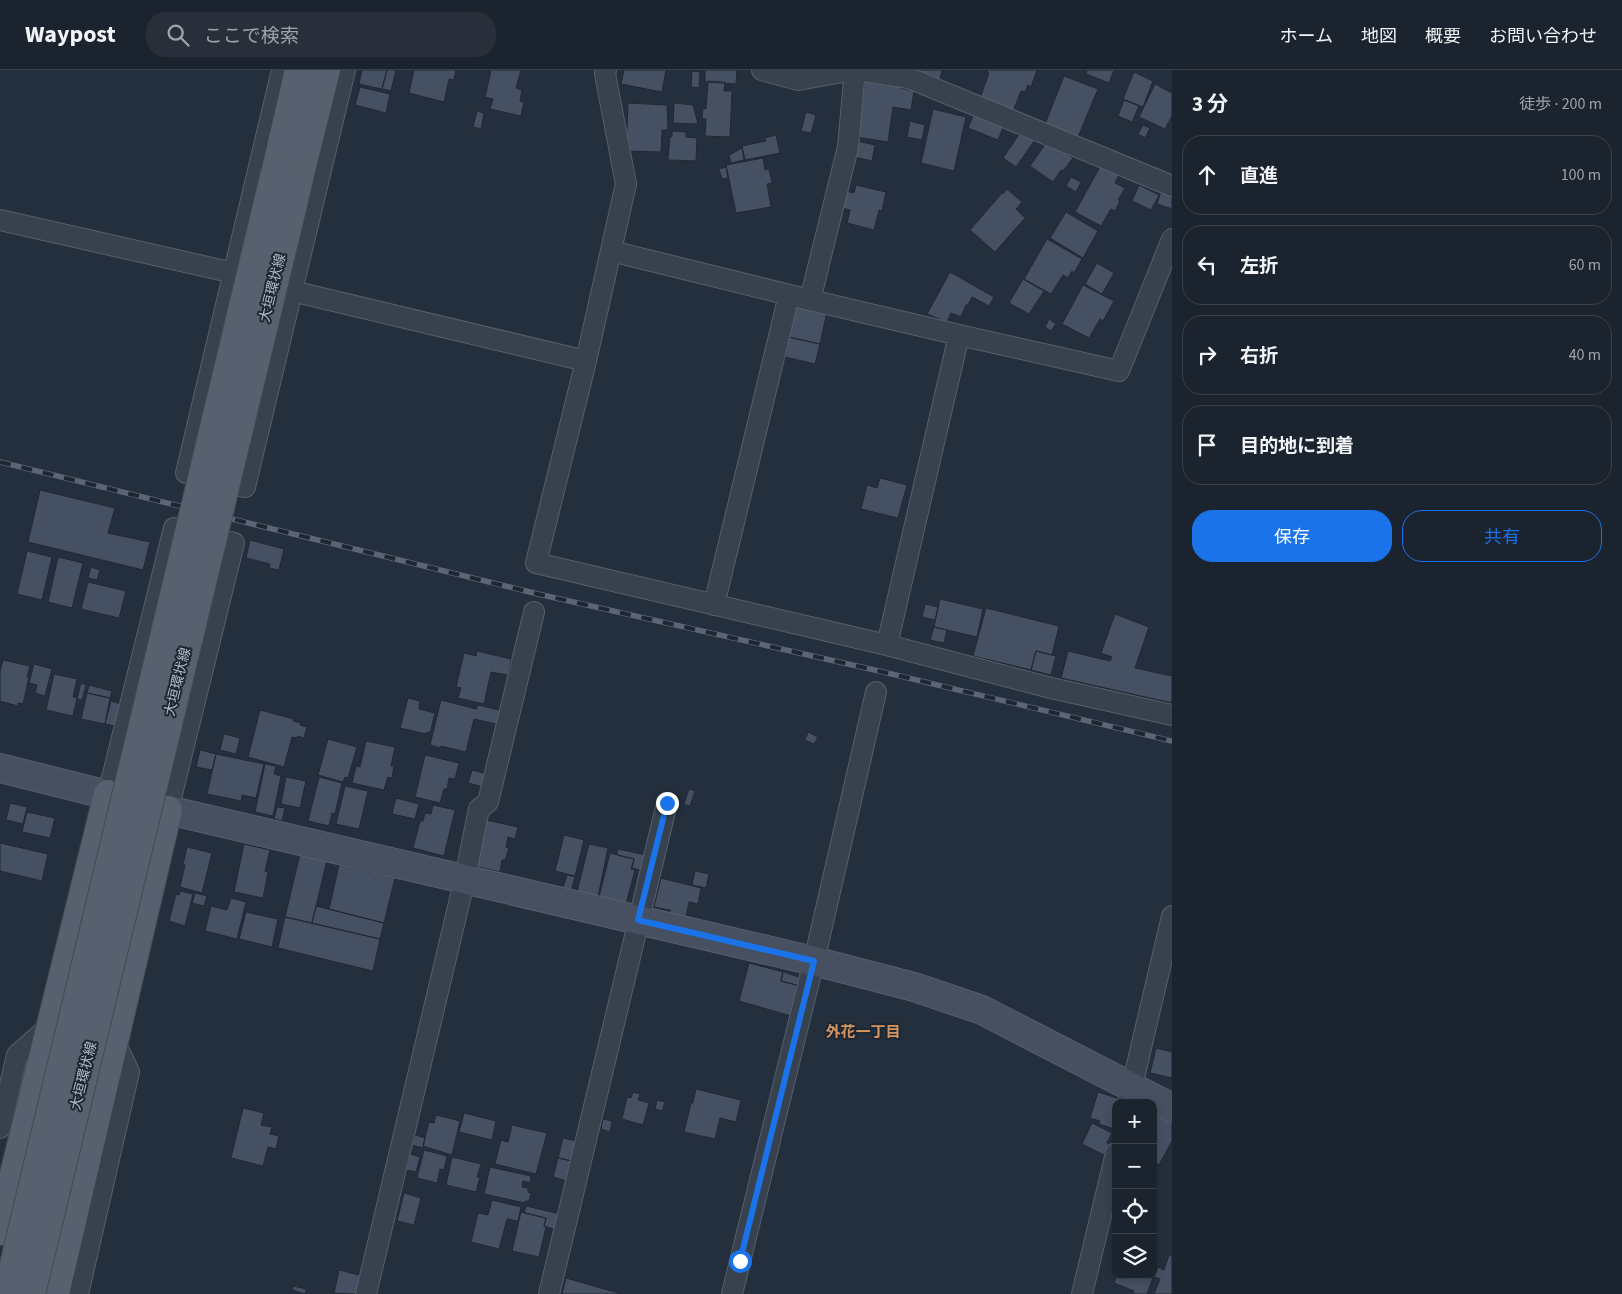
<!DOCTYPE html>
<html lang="ja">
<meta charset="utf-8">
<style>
body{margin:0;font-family:"Source Sans 3","Noto Sans JP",sans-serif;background:#282f3a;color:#f1f3f6}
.controls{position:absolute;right:15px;bottom:15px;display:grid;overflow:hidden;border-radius:10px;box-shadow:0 2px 8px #0003}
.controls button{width:45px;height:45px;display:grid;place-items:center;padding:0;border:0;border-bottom:1px solid #39404a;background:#1b232e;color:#f1f3f6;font:25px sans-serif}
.stop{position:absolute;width:15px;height:15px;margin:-11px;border:4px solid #1a73e8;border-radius:50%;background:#fff}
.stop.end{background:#1a73e8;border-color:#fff;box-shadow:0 1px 5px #0008}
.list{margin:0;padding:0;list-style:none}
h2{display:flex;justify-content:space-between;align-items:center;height:65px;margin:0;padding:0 20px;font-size:21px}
h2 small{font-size:16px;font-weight:400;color:#a0a4aa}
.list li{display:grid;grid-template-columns:32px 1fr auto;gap:15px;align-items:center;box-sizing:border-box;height:80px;margin:0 10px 10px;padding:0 10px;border:1px solid #39404a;border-radius:20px}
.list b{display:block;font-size:19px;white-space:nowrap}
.list em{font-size:16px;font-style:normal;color:#a0a4aa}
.actions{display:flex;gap:10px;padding:15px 20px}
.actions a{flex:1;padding:11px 0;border:1px solid #1a73e8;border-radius:20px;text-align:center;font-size:18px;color:#1a73e8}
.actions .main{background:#1a73e8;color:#fff}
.icon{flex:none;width:28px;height:28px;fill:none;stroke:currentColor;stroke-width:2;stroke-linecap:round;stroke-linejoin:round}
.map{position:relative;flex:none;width:1172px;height:1224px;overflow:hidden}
header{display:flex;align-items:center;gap:30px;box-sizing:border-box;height:70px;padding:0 25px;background:#1b232e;border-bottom:1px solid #39404a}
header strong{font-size:24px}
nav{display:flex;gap:28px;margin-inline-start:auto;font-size:18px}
.search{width:350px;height:45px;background:#282f3a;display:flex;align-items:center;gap:12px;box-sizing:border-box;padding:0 18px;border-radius:20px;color:#a0a4aa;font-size:19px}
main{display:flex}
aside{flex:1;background:#1b232e}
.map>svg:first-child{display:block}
</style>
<header>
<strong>Waypost</strong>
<div class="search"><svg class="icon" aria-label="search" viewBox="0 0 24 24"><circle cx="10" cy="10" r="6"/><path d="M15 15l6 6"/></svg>ここで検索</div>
<nav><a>ホーム</a><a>地図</a><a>概要</a><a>お問い合わせ</a></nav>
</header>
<main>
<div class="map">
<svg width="1172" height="1224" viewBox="0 0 1172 1224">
<rect width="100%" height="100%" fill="#242f3e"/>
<path fill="#455162" stroke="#1f2835" d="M 362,0 L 387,0 L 382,19 L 359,14 Z
M 387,0 L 396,0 L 391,21 L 382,19 Z
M 414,0 L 456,0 L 454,10 L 449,9 L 444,32 L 409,23 Z
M 491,0 L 521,0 L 516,18 L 522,20 L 520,31 L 524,32 L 521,46 L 490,39 L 493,29 L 485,27 Z
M 624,0 L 666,0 L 662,22 L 621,14 Z
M 705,0 L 737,0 L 736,14 L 705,12 Z
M 910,0 L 942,0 L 939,13 Z
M 988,0 L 1037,0 L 1031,17 L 1028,15 L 1025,22 L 1021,21 L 1012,44 L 979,31 L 989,3 L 987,2 Z
M 1087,0 L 1114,0 L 1109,13 L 1086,4 Z
M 692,1 L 700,2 L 699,18 L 691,17 Z
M 1134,2 L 1153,11 L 1143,37 L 1123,29 Z
M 1064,6 L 1098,19 L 1078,67 L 1045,54 Z
M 708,11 L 725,12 L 724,21 L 732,21 L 730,67 L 705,66 L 706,49 L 702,49 L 703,38 L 706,39 Z
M 865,11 L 901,16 L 901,18 L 914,21 L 911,40 L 893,37 L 888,72 L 856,67 Z
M 1155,14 L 1172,23 L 1172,46 L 1165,59 L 1139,47 Z
M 360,17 L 390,24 L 386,43 L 355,35 Z
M 1124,30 L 1139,36 L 1132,52 L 1118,46 Z
M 628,33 L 667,35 L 668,60 L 662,60 L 661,82 L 626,81 Z
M 674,33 L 693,35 L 698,54 L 673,53 Z
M 933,39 L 966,47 L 954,101 L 921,93 Z
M 477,41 L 484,43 L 481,59 L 473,57 Z
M 975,41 L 1005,53 L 998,70 L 968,58 Z
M 806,42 L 816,45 L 811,63 L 801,61 Z
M 910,51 L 925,55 L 922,70 L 907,67 Z
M 1143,55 L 1150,58 L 1145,68 L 1138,64 Z
M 1022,60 L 1037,67 L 1016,97 L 1003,88 Z
M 672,61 L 686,62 L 686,67 L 697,68 L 696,91 L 668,90 L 670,66 L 672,67 Z
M 776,65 L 780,83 L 745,90 L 742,76 L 766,71 L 765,68 Z
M 1048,70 L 1073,88 L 1063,101 L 1061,100 L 1053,112 L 1030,96 Z
M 857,71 L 875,75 L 872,91 L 854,87 Z
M 742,78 L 744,90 L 731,93 L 729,85 Z
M 763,88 L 765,100 L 769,99 L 772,113 L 767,114 L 771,137 L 736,143 L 726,95 Z
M 1101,95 L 1119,105 L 1115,113 L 1125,118 L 1118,130 L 1120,131 L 1115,141 L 1111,139 L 1101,156 L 1075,142 Z
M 726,97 L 728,108 L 722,109 L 719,99 Z
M 1071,107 L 1081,112 L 1076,122 L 1066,116 Z
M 856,115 L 886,122 L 882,141 L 879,140 L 874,160 L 847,153 L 850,140 L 842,138 L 846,121 L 854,123 Z
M 1139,115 L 1159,125 L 1151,140 L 1132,131 Z
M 1007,119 L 1022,132 L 1016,139 L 1025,148 L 995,182 L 970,160 L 1002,123 L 1003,124 Z
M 1161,121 L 1172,125 L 1172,139 L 1157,134 Z
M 1066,142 L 1098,161 L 1083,188 L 1050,168 Z
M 1047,169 L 1082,189 L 1074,203 L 1072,201 L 1068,208 L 1063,205 L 1051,224 L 1024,209 Z
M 1097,193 L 1114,203 L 1102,224 L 1085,214 Z
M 950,202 L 994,227 L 989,236 L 972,227 L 968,235 L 966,235 L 961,247 L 951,243 L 947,252 L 927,244 Z
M 1023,209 L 1044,221 L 1029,244 L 1009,233 Z
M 1083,215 L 1114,231 L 1103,251 L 1100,249 L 1089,268 L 1062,254 Z
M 796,234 L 827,242 L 820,274 L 788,267 Z
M 1049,249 L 1056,254 L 1051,261 L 1045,257 Z
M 789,267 L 820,274 L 815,294 L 785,287 Z
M 880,408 L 907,415 L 898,448 L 861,439 L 867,415 L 877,418 Z
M 40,420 L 115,438 L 108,463 L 150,472 L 143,500 L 28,472 Z
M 250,470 L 284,479 L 279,500 L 269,498 L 270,494 L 246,488 Z
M 27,481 L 52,487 L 42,530 L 17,524 Z
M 58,487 L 83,493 L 72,538 L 48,532 Z
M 91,497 L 100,500 L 97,510 L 88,508 Z
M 88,512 L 126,521 L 119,548 L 81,539 Z
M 940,529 L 983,539 L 977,567 L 934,557 Z
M 925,534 L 938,537 L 935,550 L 922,547 Z
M 986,538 L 1059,556 L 1052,585 L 1036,581 L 1031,600 L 973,586 Z
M 1115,544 L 1149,557 L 1135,598 L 1172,606 L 1172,633 L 1061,608 L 1068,581 L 1110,591 L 1112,587 L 1101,583 Z
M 934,557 L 947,560 L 944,573 L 930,570 Z
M 477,581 L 511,589 L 508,605 L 491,602 L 484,634 L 458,628 L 461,618 L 456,617 L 464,583 L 476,586 Z
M 1036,581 L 1056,586 L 1051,605 L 1031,600 Z
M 3,590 L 30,596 L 27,607 L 29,607 L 23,634 L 18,633 L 18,636 L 0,631 L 0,602 Z
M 34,594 L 52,599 L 45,626 L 35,623 L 37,615 L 29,613 Z
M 54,604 L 77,609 L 73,627 L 77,628 L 73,646 L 46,640 Z
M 81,613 L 86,615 L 82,630 L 77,629 Z
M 89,615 L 112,621 L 110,628 L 87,623 Z
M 87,623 L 110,628 L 105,654 L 81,649 Z
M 408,628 L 420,631 L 419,639 L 435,643 L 430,663 L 427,662 L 426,664 L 400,658 Z
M 441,630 L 476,639 L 478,635 L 503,641 L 500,655 L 474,649 L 466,682 L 441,676 L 440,678 L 430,675 Z
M 111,631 L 121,634 L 115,656 L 105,654 Z
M 260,640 L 294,649 L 293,651 L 301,653 L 300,655 L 307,657 L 304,668 L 298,666 L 297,668 L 292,667 L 284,697 L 248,687 Z
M 808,662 L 818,667 L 814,674 L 805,670 Z
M 224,664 L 240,668 L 236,684 L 220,680 Z
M 328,669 L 357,677 L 348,708 L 345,707 L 343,712 L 318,705 Z
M 366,671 L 395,677 L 391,696 L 394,696 L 392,708 L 388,707 L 384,720 L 352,713 L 356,696 L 360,697 Z
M 200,680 L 216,684 L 212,700 L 196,697 Z
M 216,684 L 264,694 L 256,728 L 242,725 L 241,731 L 207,724 Z
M 425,685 L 459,693 L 455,709 L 449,708 L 447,719 L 444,719 L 440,733 L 415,727 Z
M 265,694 L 276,696 L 274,704 L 281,706 L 273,746 L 255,742 Z
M 472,700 L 487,704 L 484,717 L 468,713 Z
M 286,707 L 306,711 L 300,738 L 281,734 Z
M 319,707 L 342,713 L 335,744 L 332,743 L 329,756 L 308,751 Z
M 345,716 L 368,721 L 359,759 L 336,754 Z
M 689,719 L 695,721 L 690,736 L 684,734 Z
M 396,728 L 419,734 L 415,749 L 392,744 Z
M 10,733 L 27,737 L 23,754 L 6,750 Z
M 433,735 L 455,740 L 444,786 L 413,778 L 420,751 L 423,751 L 425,743 L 431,744 Z
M 277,737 L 285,738 L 282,751 L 274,749 Z
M 27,742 L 55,748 L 50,768 L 22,762 Z
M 486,750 L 518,757 L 515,769 L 508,767 L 506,777 L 509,778 L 505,790 L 502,790 L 500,802 L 475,796 Z
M 564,765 L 584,770 L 575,806 L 555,801 Z
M 0,773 L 48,784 L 42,811 L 0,801 Z
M 244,774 L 270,780 L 265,801 L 268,802 L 263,828 L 234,822 Z
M 589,774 L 608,778 L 598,827 L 577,822 Z
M 187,777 L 212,783 L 202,823 L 180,817 L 185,795 L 183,794 Z
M 618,779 L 646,785 L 643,801 L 632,798 L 634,789 L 617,785 Z
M 610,783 L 634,789 L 631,799 L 635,800 L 626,834 L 599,827 Z
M 300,784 L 327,790 L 312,853 L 285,847 Z
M 339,795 L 395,808 L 384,853 L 329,839 Z
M 695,801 L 709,804 L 706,818 L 692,815 Z
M 567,805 L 575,807 L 571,821 L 563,818 Z
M 661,808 L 701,818 L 698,834 L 689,832 L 686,847 L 670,843 L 670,840 L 654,837 Z
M 180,821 L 193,824 L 185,856 L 169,851 L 176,824 L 179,825 Z
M 195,823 L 207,826 L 204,836 L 192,833 Z
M 231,828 L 246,832 L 237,869 L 205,861 L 211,836 L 227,840 Z
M 316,836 L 384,853 L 380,869 L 312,853 Z
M 246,842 L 278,849 L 272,877 L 239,869 Z
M 285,847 L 380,869 L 373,901 L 278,878 Z
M 749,893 L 783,902 L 781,911 L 800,916 L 791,946 L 739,931 Z
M 783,902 L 802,908 L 800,916 L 781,911 Z
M 1156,978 L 1172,982 L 1172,1008 L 1150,1003 Z
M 696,1019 L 741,1030 L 736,1052 L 720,1048 L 715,1069 L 684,1062 L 691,1033 L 693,1033 Z
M 633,1022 L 640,1024 L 638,1030 L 649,1033 L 643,1055 L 622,1049 L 627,1027 L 631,1028 Z
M 1098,1022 L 1123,1030 L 1122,1033 L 1116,1033 L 1116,1054 L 1114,1059 L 1099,1054 L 1100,1051 L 1090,1048 Z
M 657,1030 L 665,1032 L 662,1041 L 655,1039 Z
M 243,1038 L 264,1043 L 261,1055 L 272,1057 L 270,1064 L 279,1066 L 276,1079 L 268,1077 L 263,1096 L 231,1088 Z
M 464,1043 L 496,1051 L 492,1070 L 459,1062 Z
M 1153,1043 L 1172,1053 L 1172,1071 L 1159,1095 L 1153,1092 Z
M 436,1045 L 460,1051 L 452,1085 L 423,1076 L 429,1052 L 434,1053 Z
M 603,1049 L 612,1051 L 610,1062 L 601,1059 Z
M 1092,1053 L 1112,1063 L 1107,1073 L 1109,1074 L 1104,1085 L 1082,1074 Z
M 512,1055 L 547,1063 L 536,1104 L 495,1094 L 501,1070 L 508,1072 Z
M 415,1065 L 425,1068 L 423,1078 L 412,1075 Z
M 563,1068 L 577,1071 L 572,1091 L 558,1088 Z
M 424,1080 L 447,1086 L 444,1100 L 440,1099 L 437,1113 L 417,1108 Z
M 410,1084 L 420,1087 L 416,1102 L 406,1100 Z
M 452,1087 L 481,1094 L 477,1107 L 480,1107 L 476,1122 L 446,1115 Z
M 558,1088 L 572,1091 L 567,1111 L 553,1107 Z
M 490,1097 L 531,1106 L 530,1113 L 523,1111 L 522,1117 L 528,1118 L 528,1122 L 531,1123 L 529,1131 L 525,1131 L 525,1133 L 484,1124 Z
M 404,1123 L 421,1128 L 414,1155 L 397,1151 Z
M 492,1130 L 521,1137 L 518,1151 L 507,1149 L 499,1179 L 471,1172 L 478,1143 L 488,1145 Z
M 526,1136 L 560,1144 L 557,1160 L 544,1156 L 546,1148 L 524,1143 Z
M 521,1142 L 546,1148 L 544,1156 L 546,1157 L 539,1187 L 512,1181 Z
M 1169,1185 L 1172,1186 L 1172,1224 L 1154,1224 L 1160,1209 L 1154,1207 L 1158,1197 L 1164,1200 Z
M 339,1200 L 363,1206 L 359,1224 L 334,1223 Z
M 1117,1205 L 1154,1205 L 1147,1224 L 1133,1224 L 1134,1221 L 1114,1213 Z
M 566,1208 L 622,1224 L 562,1224 Z
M 293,1216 L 306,1219 L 305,1224 L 292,1220 Z"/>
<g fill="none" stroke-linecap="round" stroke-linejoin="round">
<g stroke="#565f6c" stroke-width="22">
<path id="street" d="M 282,0 L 186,403 L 245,417 L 345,0
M 762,0 L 798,10 L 854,0
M 856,0 L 909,8 L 1172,116
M 0,150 L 234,203
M 611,181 L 810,230 L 959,265 L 887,575
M 292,221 L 586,291 L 626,114 L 605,4 L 606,0
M 810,230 L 848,77 L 855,0
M 959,265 L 1119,301 L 1172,169
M 586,291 L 536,493 L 887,575 L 1051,618 L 1172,645
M 714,535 L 789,225
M 108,724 L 174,458 L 234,473 L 168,740
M 1128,1033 L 1172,846
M 0,1058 L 17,985 L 51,955
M 78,1224 L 129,1002 L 114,970
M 366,1224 L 465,808 L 479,739 L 488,732 L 534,542
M 549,1224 L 667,733
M 732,1224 L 814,891 L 876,622
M 1082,1224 L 1116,1083"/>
</g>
<g stroke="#565f6c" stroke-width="30">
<path id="secondary" d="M 0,698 L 168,740 L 814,891 L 914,917 L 982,940 L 1172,1038"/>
</g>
<g stroke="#414a57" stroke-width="30">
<path id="primary" d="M 275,103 L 299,0
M 299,109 L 326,0
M 0,1161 L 108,724
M 55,1224 L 168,740"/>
</g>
<use href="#street" stroke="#38414e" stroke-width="20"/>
<use href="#secondary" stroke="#465061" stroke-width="28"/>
<use href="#primary" stroke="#56606e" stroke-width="28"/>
<g stroke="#5a6575" stroke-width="5.5">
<path id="rail" d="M 0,392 L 538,524 L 879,601 L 1172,671"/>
</g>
<use href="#rail" stroke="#1d2633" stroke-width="4" stroke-dasharray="11" stroke-linecap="butt"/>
<g stroke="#414a57" stroke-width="30" stroke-linecap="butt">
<path id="primary-bridge" d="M 7,1224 L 275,103
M 31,1224 L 299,109"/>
</g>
<use href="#primary-bridge" stroke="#56606e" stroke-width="28"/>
</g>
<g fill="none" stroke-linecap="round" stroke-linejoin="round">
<path stroke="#1a73e8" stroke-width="6" d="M 667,733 L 638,850 L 814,891 L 740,1191"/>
</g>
<g text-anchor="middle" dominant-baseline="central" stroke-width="4" stroke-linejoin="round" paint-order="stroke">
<g font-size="14" fill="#b4bcc9" stroke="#1d2633">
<text transform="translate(273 218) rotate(-76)">大垣環状線</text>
<text transform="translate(178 612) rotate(-76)">大垣環状線</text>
<text transform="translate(84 1006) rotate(-76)">大垣環状線</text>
</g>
<g font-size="15" font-weight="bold" fill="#d59563" stroke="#1d2633">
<text x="863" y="962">外花一丁目</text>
</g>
</g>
</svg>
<div class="controls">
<button>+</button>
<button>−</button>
<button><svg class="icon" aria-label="locate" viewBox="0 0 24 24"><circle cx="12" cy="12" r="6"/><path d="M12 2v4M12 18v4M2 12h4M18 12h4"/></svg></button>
<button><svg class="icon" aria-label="layers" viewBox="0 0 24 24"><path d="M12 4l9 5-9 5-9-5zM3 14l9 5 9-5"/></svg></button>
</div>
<div class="stop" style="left:740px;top:1191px"></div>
<div class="stop end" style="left:667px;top:733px"></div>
</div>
<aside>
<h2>3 分<small>徒歩 · 200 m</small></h2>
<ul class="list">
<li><svg class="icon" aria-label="ahead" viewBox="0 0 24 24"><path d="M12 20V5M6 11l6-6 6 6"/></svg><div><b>直進</b></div><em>100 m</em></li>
<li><svg class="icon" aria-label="left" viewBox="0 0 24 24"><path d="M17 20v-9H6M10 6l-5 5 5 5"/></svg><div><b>左折</b></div><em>60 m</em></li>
<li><svg class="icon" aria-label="right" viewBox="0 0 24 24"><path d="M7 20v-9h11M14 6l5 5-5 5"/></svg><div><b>右折</b></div><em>40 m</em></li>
<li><svg class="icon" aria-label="arrive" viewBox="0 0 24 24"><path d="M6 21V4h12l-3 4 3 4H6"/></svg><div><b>目的地に到着</b></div></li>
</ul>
<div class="actions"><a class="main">保存</a><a>共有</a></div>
</aside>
</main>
